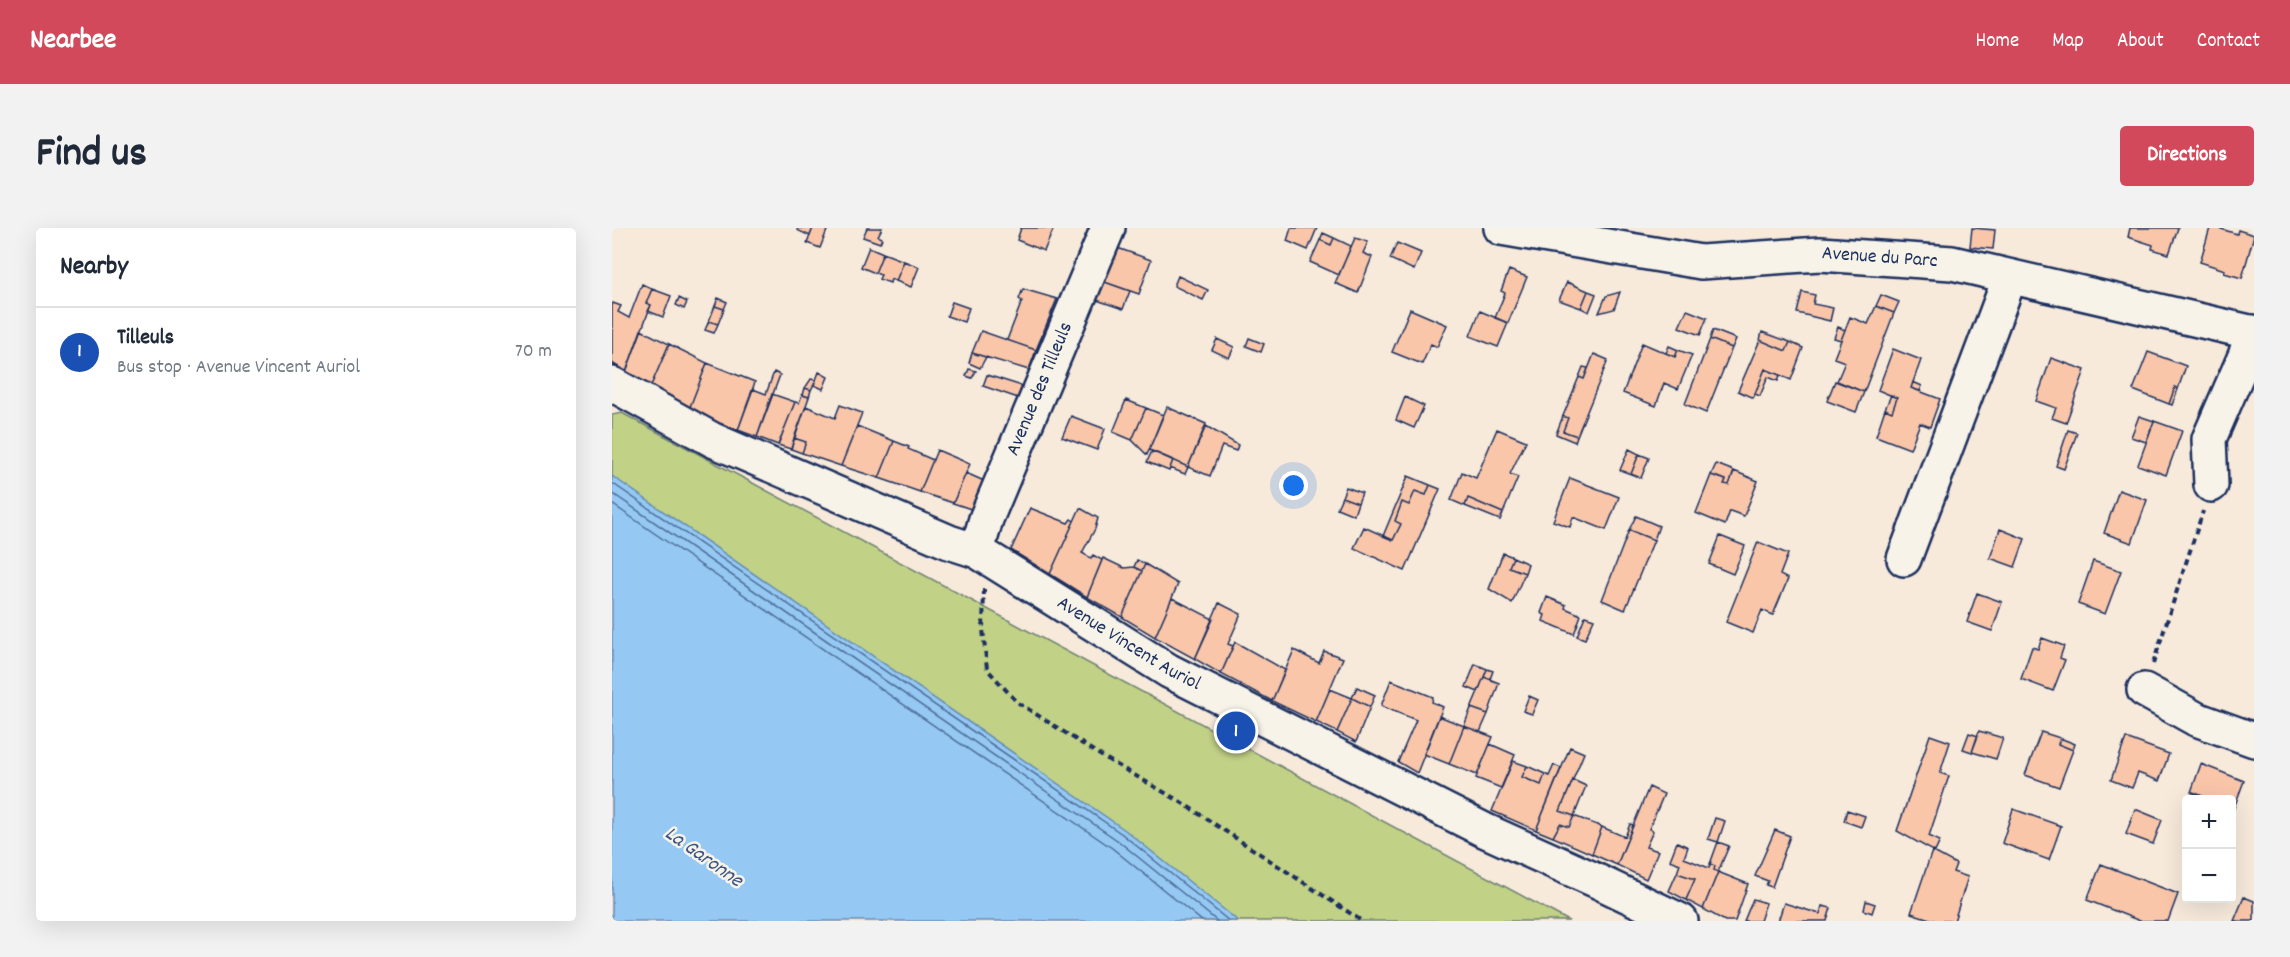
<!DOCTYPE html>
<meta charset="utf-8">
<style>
body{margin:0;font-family:Dekko,sans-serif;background:#f2f2f3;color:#1f2937}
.controls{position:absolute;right:18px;bottom:18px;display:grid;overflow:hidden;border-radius:6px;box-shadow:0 6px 24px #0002}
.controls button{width:54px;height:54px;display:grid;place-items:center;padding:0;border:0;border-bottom:2px solid #e0e1e3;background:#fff;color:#1f2937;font:30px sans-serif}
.you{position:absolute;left:682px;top:258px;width:21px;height:21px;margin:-15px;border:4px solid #fff;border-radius:50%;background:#1a73e8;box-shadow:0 0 0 9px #1a73e833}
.badge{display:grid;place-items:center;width:39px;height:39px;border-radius:50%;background:#d1495b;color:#fff;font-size:20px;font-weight:700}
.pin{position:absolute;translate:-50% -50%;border:3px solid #fff;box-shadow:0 2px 6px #0006}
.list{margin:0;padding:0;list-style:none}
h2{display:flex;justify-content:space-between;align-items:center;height:78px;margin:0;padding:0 24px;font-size:26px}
h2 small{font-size:20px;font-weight:400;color:#747a83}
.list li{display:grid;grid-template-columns:39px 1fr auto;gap:18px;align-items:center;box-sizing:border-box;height:90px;padding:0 24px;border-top:2px solid #e0e1e3}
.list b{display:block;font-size:22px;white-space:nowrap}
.list p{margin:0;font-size:20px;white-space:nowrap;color:#747a83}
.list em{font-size:20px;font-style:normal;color:#747a83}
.map{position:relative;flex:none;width:1642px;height:693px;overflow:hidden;border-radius:6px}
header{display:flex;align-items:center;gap:36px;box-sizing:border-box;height:84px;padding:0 30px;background:#d1495b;color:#fff}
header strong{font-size:28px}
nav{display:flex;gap:33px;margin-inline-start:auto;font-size:21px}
.intro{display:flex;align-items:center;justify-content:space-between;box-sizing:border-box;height:144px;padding:0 36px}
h1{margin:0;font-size:42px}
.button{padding:15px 27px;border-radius:6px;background:#d1495b;color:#fff;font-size:21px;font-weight:700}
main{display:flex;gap:36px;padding:0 36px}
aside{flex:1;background:#fff;border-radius:6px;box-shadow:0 6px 24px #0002}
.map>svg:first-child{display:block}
</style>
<header>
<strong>Nearbee</strong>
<nav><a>Home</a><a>Map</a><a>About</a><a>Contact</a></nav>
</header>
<div class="intro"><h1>Find us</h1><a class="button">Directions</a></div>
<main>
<aside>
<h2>Nearby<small></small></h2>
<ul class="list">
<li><span class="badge" style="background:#1a4fb4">1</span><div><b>Tilleuls</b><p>Bus stop · Avenue Vincent Auriol</p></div><em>70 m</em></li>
</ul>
</aside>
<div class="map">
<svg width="1642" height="693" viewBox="0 0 1642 693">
<rect width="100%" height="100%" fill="#f7eadb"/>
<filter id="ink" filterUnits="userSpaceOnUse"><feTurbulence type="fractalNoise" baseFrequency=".0167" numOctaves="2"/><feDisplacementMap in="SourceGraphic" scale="12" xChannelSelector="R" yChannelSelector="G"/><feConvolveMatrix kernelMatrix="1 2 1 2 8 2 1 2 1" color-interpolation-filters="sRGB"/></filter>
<g filter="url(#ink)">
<path fill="#c1d186" stroke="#6e8072" stroke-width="1.5" d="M 10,185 L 957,693 L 589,693 L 0,250 L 0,187 Z"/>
<path fill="#95c8f2" stroke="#648bb7" stroke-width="1.5" d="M 0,248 L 513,602 L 626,693 L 0,693 Z"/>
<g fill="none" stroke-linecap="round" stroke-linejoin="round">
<path stroke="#4c6c99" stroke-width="1.5" d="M 0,255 L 510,606 L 617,693
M 0,265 L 505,612 L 605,693
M 0,276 L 500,620 L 590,693"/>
</g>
<path fill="#f9c6a9" stroke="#1b2f5e" stroke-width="1.5" d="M 186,0 L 201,0 L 198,8 L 185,2 Z
M 201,0 L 216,0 L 208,20 L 195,15 Z
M 255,0 L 270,0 L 266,8 L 270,10 L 268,15 L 251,9 Z
M 409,0 L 442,0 L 432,23 L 405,12 Z
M 679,0 L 705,0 L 696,22 L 675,13 Z
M 1360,0 L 1383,2 L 1381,21 L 1358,19 Z
M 1518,0 L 1566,0 L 1557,26 L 1540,21 L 1541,17 L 1516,9 Z
M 1598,0 L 1606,0 L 1625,6 L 1626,2 L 1642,7 L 1630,50 L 1612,45 L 1613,42 L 1588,34 Z
M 711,5 L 722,10 L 719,17 L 708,12 Z
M 722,10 L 739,18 L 727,47 L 698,34 L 708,12 L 719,17 Z
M 743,10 L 756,14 L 751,25 L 760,29 L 746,65 L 723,55 Z
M 785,15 L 809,25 L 802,42 L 778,31 Z
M 500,18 L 539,32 L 527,66 L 487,52 Z
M 257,19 L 271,25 L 263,45 L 249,39 Z
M 271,25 L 292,33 L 284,53 L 279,51 L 278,55 L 267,51 L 269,47 L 263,45 Z
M 292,33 L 307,39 L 299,59 L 284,53 Z
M 897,42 L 915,49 L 896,95 L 883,90 L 893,65 L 889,63 Z
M 566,48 L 596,62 L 591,72 L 562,58 Z
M 487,52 L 518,63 L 511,81 L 479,70 Z
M 955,54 L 976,63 L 969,80 L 947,72 Z
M 30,56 L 40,61 L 34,75 L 39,77 L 14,144 L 0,135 L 0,78 L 1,75 L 9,78 L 6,84 L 17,90 Z
M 40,61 L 59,68 L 51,89 L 36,83 L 39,77 L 34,75 Z
M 411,61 L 445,71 L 424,122 L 395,112 L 410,73 L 407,71 Z
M 976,63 L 984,66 L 977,84 L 969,80 Z
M 1008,64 L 1002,81 L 987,85 L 994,68 Z
M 1190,64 L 1203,67 L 1201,76 L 1221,80 L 1218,93 L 1185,85 Z
M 1269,67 L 1287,74 L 1282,85 L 1264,78 Z
M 67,70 L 75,74 L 72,81 L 64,77 Z
M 106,70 L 115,74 L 112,81 L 103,78 Z
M 340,74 L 357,80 L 352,94 L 335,88 Z
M 103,78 L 112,81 L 106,96 L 97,93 Z
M 1264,78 L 1282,85 L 1252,164 L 1225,153 L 1233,134 L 1222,130 L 1238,89 L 1256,96 Z
M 798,81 L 835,97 L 825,119 L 819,116 L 810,136 L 780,124 Z
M 1075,82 L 1095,90 L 1088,107 L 1067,99 Z
M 868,83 L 896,95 L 886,119 L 858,108 Z
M 97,93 L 106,96 L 102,105 L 93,102 Z
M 1226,99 L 1233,102 L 1229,112 L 1222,110 Z
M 29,102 L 57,116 L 38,160 L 14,144 Z
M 1101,102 L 1124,111 L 1120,120 L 1098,111 Z
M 369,103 L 424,122 L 417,142 L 360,125 Z
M 1150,104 L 1178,114 L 1174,123 L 1148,112 Z
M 637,110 L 652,116 L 649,124 L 634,118 Z
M 605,111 L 622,119 L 617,130 L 600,122 Z
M 1098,111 L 1120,120 L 1094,185 L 1073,176 Z
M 1148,112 L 1174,123 L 1178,114 L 1191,120 L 1179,152 L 1153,141 L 1141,170 L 1126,163 Z
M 1030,115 L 1063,129 L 1066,122 L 1080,127 L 1066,161 L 1052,155 L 1044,178 L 1011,165 Z
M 57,116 L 95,135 L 76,184 L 38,160 Z
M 1057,118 L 1066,122 L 1063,129 L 1054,125 Z
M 1281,121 L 1309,132 L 1299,160 L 1328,171 L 1318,199 L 1308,195 L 1298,221 L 1264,208 L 1273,181 L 1280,184 L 1285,170 L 1266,162 Z
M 1536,124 L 1574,138 L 1566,161 L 1563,159 L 1557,176 L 1521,162 Z
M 360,125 L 374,129 L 368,140 L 357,135 Z
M 982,126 L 996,132 L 965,208 L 951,203 L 956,190 L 951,188 L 967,149 L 972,151 Z
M 1439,130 L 1473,142 L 1454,195 L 1440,190 L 1444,180 L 1424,173 Z
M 95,135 L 143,154 L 126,202 L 76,184 Z
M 971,139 L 976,140 L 972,151 L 967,149 Z
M 357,141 L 364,143 L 360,150 L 354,148 Z
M 1153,141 L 1168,147 L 1166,153 L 1156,149 L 1148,168 L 1143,166 Z
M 162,144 L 168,147 L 145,209 L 126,202 L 141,161 L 154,166 Z
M 207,144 L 216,149 L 211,161 L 202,157 Z
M 375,147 L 410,158 L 406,170 L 371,158 Z
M 199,151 L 204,152 L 199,162 L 193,160 Z
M 1223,153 L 1252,164 L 1244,184 L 1215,173 Z
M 1301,154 L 1310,158 L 1308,163 L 1299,160 Z
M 1563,159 L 1566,161 L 1560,177 L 1557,176 Z
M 193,160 L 199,162 L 197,169 L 191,167 Z
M 160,166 L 183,174 L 166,217 L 145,209 Z
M 190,167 L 197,169 L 179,221 L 166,217 L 183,174 L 187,175 Z
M 1279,167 L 1285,170 L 1280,184 L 1273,181 Z
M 793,169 L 812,178 L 802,200 L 784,192 Z
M 514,172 L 534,180 L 520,212 L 501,204 Z
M 228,177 L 250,185 L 229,238 L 190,225 L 194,214 L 182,210 L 194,178 L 223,190 Z
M 555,179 L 594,196 L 576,239 L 537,222 Z
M 534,180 L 551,187 L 535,227 L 520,212 Z
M 459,188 L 493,201 L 485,222 L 450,209 Z
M 951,188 L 956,190 L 951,203 L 965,208 L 963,214 L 944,206 Z
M 1527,188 L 1542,193 L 1534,214 L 1519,209 Z
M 1542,193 L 1570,203 L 1554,247 L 1526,237 Z
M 245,198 L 282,213 L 267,250 L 229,238 Z
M 594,198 L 626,217 L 624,223 L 610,218 L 598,248 L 576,239 Z
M 885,201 L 914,213 L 898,246 L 906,249 L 891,285 L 856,270 L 853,278 L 839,272 L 850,244 L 864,250 Z
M 1456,202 L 1465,205 L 1452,241 L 1444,238 Z
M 182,210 L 194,214 L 190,225 L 179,221 Z
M 282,213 L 297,219 L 296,221 L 321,232 L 308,264 L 267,250 Z
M 1017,221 L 1027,226 L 1019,246 L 1008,242 Z
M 325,222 L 358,236 L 341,275 L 308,264 Z
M 540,223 L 561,232 L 557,243 L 535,234 Z
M 1027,226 L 1037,230 L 1029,250 L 1019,246 Z
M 561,232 L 576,239 L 573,246 L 558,240 Z
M 1104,236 L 1122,243 L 1117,257 L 1112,256 L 1114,252 L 1099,247 Z
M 1122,243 L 1146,253 L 1132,288 L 1118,283 L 1113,297 L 1084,285 L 1099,247 L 1114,252 L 1112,256 L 1117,257 Z
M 354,245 L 372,253 L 359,281 L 341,275 Z
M 796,248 L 818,257 L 814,267 L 803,263 L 797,277 L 790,274 L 783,293 L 789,296 L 781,312 L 771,308 Z
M 958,250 L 1007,269 L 994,302 L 961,289 L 958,299 L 941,293 Z
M 818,257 L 828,261 L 793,343 L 742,320 L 752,299 L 781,312 L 789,296 L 783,293 L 790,274 L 797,277 L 803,263 L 814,267 Z
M 734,259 L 750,265 L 746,275 L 730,269 Z
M 1507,262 L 1535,272 L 1520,315 L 1492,305 Z
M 730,269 L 746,275 L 742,287 L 725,280 Z
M 856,270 L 891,285 L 888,292 L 853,278 Z
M 418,280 L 456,295 L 459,291 L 462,293 L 438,346 L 399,322 Z
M 468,280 L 486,290 L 483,301 L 470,325 L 479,330 L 481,327 L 490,332 L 475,369 L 438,346 Z
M 1024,288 L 1047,298 L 1042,312 L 1017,302 Z
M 1388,301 L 1413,311 L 1403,339 L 1378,330 Z
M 1017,302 L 1042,312 L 1013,382 L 990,372 Z
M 1108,308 L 1133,318 L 1121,346 L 1097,336 Z
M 1146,314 L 1176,326 L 1168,347 L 1176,351 L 1161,387 L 1150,382 L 1141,405 L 1114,394 Z
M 891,325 L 901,329 L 897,339 L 913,345 L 900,375 L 877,361 Z
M 901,329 L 916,336 L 913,345 L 897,339 Z
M 491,330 L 512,340 L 522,339 L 530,343 L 510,389 L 475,369 Z
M 525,332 L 533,336 L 530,343 L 522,339 Z
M 1481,333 L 1509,343 L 1493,386 L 1466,376 Z
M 533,336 L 566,356 L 543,409 L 510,389 Z
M 1365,365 L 1390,374 L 1380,403 L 1355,394 Z
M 935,369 L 954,377 L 953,380 L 969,387 L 962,406 L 931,393 L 933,387 L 929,385 Z
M 560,370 L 601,391 L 583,431 L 543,409 Z
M 607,375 L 629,386 L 616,416 L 621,418 L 609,446 L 583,431 Z
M 973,388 L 982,391 L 973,411 L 965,408 Z
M 1430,410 L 1452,418 L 1448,430 L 1453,432 L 1441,463 L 1409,451 L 1420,419 L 1426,421 Z
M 623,414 L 673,442 L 660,473 L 609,446 Z
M 682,422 L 707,435 L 712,423 L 731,430 L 704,494 L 660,473 Z
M 863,436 L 875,441 L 866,464 L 854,459 Z
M 875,441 L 881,443 L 878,451 L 872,449 Z
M 872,449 L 887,455 L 876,486 L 859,480 Z
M 779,452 L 821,469 L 820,474 L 831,479 L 805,545 L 786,534 L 804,492 L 769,478 Z
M 745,459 L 763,467 L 758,479 L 740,470 Z
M 718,461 L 740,470 L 725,504 L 704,494 Z
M 917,468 L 926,472 L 920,486 L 911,483 Z
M 740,470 L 758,479 L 744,514 L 725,504 Z
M 859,480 L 876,486 L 868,504 L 852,498 Z
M 827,488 L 852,498 L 837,536 L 812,526 Z
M 852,498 L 881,509 L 865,547 L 837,536 Z
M 1367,503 L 1391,510 L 1384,531 L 1360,524 Z
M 1429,504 L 1448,510 L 1446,516 L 1461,522 L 1447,559 L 1413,547 Z
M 1357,505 L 1366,508 L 1360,524 L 1351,521 Z
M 1318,507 L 1338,514 L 1328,545 L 1337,548 L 1317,608 L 1328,613 L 1323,624 L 1285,603 Z
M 1448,510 L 1463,516 L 1461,522 L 1446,516 Z
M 1514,510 L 1557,526 L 1547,553 L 1526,545 L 1520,560 L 1499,552 Z
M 878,516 L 903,527 L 889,560 L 864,550 Z
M 958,519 L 972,525 L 948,583 L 962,588 L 957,599 L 948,596 L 941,609 L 924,602 Z
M 901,533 L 915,538 L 910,549 L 929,557 L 933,546 L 937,548 L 942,537 L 949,540 L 924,602 L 880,583 Z
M 1589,536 L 1632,553 L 1622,580 L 1620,579 L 1620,572 L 1599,572 L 1579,564 Z
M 915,538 L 933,546 L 929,557 L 910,549 Z
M 961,552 L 974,558 L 962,588 L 948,583 Z
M 1037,559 L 1052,566 L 1037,601 L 1041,603 L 1034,619 L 1046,623 L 1034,651 L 1005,637 Z
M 1581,564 L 1597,571 L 1597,572 L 1578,572 Z
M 1401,581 L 1449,598 L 1437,632 L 1390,615 Z
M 1523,581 L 1550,592 L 1541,616 L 1514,606 Z
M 1235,582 L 1253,588 L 1249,599 L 1232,593 Z
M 962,588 L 990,599 L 980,626 L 941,609 L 948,596 L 957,599 Z
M 1103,590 L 1113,593 L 1106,614 L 1096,611 Z
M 1018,596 L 1021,597 L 1005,637 L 980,626 L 990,599 L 1013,609 Z
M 1163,602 L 1178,608 L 1160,659 L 1154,657 L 1156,653 L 1143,648 Z
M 1065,614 L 1076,619 L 1072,630 L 1097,640 L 1098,636 L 1103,638 L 1102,642 L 1106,644 L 1091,681 L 1074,672 L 1083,651 L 1065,645 L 1068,636 L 1058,632 Z
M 1106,614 L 1117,618 L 1106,644 L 1102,642 L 1103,638 L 1098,636 Z
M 1320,623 L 1344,636 L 1341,644 L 1356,649 L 1342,693 L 1324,693 L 1299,685 Z
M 1489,636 L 1566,666 L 1556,693 L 1528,693 L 1475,672 Z
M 1106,644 L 1136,656 L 1123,693 L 1113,693 L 1091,681 Z
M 1065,645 L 1083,651 L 1074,672 L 1057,663 Z
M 1632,669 L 1642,673 L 1642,693 L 1622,693 Z
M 1141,671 L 1154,675 L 1148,693 L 1132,693 Z
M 1254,673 L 1263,676 L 1260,685 L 1252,682 Z
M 1172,675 L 1208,686 L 1210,678 L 1219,680 L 1215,693 L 1166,693 Z"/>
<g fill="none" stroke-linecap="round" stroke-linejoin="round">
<g stroke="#1b2f5e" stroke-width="38">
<g id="minor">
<path id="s1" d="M 889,0 L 1089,34 L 1208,26 L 1340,35 L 1642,105"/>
<path id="s2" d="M 0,156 L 101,212 L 337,314 L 365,323 L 557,443 L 872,602 L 983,652 L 1069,693"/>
<path d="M 1599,257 L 1597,211 L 1633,128 L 1641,104"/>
<path id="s3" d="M 365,323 L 374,291 L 496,0"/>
<path d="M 1292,331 L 1398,49"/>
<path d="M 1532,462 L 1584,491 L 1642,512"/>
</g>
</g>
<path stroke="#1b2f5e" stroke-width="4" stroke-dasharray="6 4.5" stroke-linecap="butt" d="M 372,361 L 371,401 L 375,441 L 405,474 L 491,529 L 569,574 L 750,693
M 1541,436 L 1591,283"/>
<use href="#minor" stroke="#f7f3e8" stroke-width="33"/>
</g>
</g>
<g text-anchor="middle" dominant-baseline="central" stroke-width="5" stroke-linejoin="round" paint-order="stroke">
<g font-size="20" fill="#1b2f5e" stroke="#f7f3e8">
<text stroke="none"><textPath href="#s1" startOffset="382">Avenue du Parc</textPath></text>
<text stroke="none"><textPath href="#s3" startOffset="174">Avenue des Tilleuls</textPath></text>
<text stroke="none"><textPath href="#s2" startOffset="580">Avenue Vincent Auriol</textPath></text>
</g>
<g font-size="21" font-style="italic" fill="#3a5583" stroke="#f7f3e8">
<text transform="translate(91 630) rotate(35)">La Garonne</text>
</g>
</g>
</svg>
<div class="controls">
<button>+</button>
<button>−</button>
</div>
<div class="you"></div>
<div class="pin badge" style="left:624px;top:503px;background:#1a4fb4">1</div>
</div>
</main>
